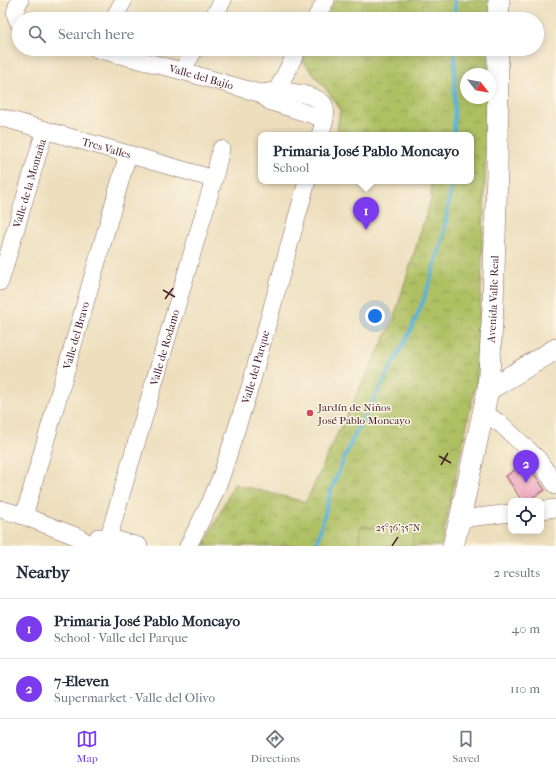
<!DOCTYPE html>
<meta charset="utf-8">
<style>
body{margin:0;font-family:"IM FELL French Canon",serif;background:#f2f2f3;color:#1f2937}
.controls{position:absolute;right:12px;bottom:12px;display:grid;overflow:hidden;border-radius:8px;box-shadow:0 2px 10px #0003}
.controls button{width:36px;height:36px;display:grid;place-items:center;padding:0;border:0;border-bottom:1px solid #e0e1e3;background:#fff;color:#1f2937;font:20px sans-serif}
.compass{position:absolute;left:460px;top:68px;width:36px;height:36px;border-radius:50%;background:#fff;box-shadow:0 2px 10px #0003;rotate:121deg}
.you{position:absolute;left:375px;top:316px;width:14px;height:14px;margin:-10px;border:3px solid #fff;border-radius:50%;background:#1a73e8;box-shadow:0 0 0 6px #1a73e833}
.badge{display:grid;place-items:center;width:26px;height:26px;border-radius:50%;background:#7c3aed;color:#fff;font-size:13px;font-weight:700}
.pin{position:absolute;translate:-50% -33px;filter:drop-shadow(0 1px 2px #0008)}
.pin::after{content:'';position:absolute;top:21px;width:14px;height:12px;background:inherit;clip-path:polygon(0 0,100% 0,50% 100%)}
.popup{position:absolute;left:258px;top:132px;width:216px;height:52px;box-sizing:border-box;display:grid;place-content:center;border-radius:8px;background:#fff;filter:drop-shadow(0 1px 3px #0005);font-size:13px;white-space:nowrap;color:#747a83}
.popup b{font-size:15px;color:#1f2937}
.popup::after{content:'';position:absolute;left:50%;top:100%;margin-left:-8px;border:8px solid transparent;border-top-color:#fff}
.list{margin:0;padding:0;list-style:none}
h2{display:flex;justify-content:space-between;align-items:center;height:52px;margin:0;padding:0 16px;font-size:17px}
h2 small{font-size:13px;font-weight:400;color:#747a83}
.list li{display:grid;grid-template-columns:26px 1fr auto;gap:12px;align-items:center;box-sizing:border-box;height:60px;padding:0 16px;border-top:1px solid #e0e1e3}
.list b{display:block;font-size:15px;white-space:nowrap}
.list p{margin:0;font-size:13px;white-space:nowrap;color:#747a83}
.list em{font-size:13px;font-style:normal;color:#747a83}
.icon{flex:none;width:22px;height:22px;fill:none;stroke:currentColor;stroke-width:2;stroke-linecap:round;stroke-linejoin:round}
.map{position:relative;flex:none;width:556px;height:546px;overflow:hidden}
.search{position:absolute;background:#fff;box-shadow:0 2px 10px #0003;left:12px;right:12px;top:12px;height:44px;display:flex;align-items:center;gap:10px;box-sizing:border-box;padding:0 14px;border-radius:22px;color:#747a83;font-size:15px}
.sheet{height:172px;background:#fff}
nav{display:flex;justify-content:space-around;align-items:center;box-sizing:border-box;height:56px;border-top:1px solid #e0e1e3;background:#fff;font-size:11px;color:#747a83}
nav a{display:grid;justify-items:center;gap:2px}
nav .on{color:#7c3aed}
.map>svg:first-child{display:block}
</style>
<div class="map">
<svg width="556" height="546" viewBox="0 0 556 546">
<defs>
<pattern id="park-crowns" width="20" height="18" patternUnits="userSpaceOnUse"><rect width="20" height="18" fill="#afc063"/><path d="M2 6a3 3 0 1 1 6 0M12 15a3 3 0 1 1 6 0" fill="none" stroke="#909b52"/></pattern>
</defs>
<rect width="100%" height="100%" fill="#fcf5e5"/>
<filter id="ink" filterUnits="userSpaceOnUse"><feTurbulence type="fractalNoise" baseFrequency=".025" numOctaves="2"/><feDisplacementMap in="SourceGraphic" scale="8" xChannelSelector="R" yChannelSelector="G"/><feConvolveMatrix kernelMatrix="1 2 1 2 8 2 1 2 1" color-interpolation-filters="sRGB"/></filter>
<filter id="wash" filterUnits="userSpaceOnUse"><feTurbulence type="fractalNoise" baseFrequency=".012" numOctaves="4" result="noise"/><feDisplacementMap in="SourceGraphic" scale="16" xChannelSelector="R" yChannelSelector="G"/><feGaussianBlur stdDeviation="0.9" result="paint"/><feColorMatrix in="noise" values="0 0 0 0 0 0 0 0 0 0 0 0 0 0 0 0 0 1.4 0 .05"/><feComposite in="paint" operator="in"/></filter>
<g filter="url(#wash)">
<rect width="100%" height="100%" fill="#eddfbd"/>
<path fill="url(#park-crowns)" stroke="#7c7047" d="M 336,0 L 489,0 L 489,19 L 324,19 Z
M 306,49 L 489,49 L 488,74 L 466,74 L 466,98 L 488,98 L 481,288 L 477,377 L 441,546 L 204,546 L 234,484 L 306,502 L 335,439 L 393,321 L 431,198 L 431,181 L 471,181 L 471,135 L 359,135 L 337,132 L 340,109 L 328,92 L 301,59 Z"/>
<path fill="#afc063" stroke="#7c7047" d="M 361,526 L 414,533 L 412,546 L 358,546 Z"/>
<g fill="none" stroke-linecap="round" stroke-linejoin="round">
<path stroke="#59b3d6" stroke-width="4" d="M 455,19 L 455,0
M 454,135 L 455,49
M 316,546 L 331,490 L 352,440 L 411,330 L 424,299 L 443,239 L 452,181"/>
</g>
<g id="blocks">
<path fill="#ed9ebb" d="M 526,462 L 545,490 L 526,501 L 522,501 L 506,476 Z"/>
</g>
</g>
<g filter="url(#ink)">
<use href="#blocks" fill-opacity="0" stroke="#83625e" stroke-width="1"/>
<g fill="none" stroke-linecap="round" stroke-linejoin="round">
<g stroke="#83625e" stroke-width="18">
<g id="minor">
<path d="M 113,19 L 124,0"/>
<path d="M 212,19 L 223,0"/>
<path d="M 315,19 L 326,0"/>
<path d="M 19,23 C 13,13 15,10 20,0"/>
<path id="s1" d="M 97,49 L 182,71 L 259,93 L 271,102 L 325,119"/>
<path d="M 182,71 L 195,49"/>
<path d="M 259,93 C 265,93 272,91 278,91 C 288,91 320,95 324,105 C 328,114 323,126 320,135"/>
<path d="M 272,100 L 298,49"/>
<path id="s2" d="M 0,117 L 214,179"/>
<path id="s3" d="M 0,282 L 45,130"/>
<path d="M 483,412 L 502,425 L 538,459 L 556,486"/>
<path d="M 0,509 L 24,516 L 78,537 L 93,546"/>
<path d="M 541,510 L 556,508"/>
<path id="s4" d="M 24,516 L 128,154"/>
<path d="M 460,519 L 511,513"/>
<path d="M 98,537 L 109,538 L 139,546"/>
<path id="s5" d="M 106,546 L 214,179 L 221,149"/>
<path id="s6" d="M 188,546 L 210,503 L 221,477 L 250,387 L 307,181"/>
</g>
</g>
<g stroke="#83625e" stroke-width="22">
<g id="tertiary">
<path d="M 498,19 L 499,0"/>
<path d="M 488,390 L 556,349"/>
<path id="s7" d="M 453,546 L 460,519 L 488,390 L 493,305 L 497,171 L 498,49"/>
</g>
</g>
<use href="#minor" stroke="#fff" stroke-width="17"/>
<use href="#tertiary" stroke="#fff" stroke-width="21"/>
</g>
</g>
<path fill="none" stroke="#4a1f2b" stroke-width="1.5" d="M 163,290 L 175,297M 165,299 L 173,288M 439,456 L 451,463M 441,465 L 448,453M 392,546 L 398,537"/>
<circle fill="#d1495b" stroke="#fcf5e5" stroke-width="1.5" cx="310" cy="413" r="4"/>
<g text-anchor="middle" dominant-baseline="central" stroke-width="3" stroke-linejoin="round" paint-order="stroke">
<g font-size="11" fill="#4a1f2b" stroke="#fcf5e5">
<text stroke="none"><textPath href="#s1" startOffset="108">Valle del Bajío</textPath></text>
<text stroke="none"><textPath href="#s2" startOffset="111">Tres Valles</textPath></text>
<text stroke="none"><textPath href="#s3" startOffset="103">Valle de la Montaña</textPath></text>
<text stroke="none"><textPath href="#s7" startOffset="251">Avenida Valle Real</textPath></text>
<text stroke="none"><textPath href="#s4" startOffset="188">Valle del Bravo</textPath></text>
<text stroke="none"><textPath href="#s5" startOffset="207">Valle de Rodamo</textPath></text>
<text stroke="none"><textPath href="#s6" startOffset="192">Valle del Parque</textPath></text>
</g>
<g font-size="11" fill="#4a1f2b" stroke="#fcf5e5" text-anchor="start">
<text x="318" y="407">Jardín de Niños<tspan x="318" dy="13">José Pablo Moncayo</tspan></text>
</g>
</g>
<g font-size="10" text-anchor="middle" fill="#4a1f2b" stroke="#fcf5e5" stroke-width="3" stroke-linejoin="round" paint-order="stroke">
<text x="398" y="531">25°36'35"N</text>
</g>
</svg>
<div class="controls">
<button><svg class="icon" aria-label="locate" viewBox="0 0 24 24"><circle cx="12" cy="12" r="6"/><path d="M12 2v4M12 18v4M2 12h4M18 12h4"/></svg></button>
</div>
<svg class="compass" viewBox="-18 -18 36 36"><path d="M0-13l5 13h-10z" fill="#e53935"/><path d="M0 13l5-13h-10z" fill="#747a83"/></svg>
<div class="you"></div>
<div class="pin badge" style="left:366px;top:230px">1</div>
<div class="popup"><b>Primaria José Pablo Moncayo</b>School</div>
<div class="pin badge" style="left:526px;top:483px">2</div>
<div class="search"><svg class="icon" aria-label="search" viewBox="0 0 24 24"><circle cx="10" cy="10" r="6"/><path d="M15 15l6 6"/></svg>Search here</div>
</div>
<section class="sheet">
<h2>Nearby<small>2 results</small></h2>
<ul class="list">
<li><span class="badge">1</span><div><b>Primaria José Pablo Moncayo</b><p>School · Valle del Parque</p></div><em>40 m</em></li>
<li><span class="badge">2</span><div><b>7-Eleven</b><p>Supermarket · Valle del Olivo</p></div><em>110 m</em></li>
</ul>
</section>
<nav>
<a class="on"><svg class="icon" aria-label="map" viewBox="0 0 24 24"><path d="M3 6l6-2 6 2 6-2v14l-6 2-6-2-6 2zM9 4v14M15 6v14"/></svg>Map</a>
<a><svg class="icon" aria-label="directions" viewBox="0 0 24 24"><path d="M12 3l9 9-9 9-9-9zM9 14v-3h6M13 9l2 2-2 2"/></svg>Directions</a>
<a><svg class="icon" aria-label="saved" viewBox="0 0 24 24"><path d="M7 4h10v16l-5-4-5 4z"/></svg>Saved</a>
</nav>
